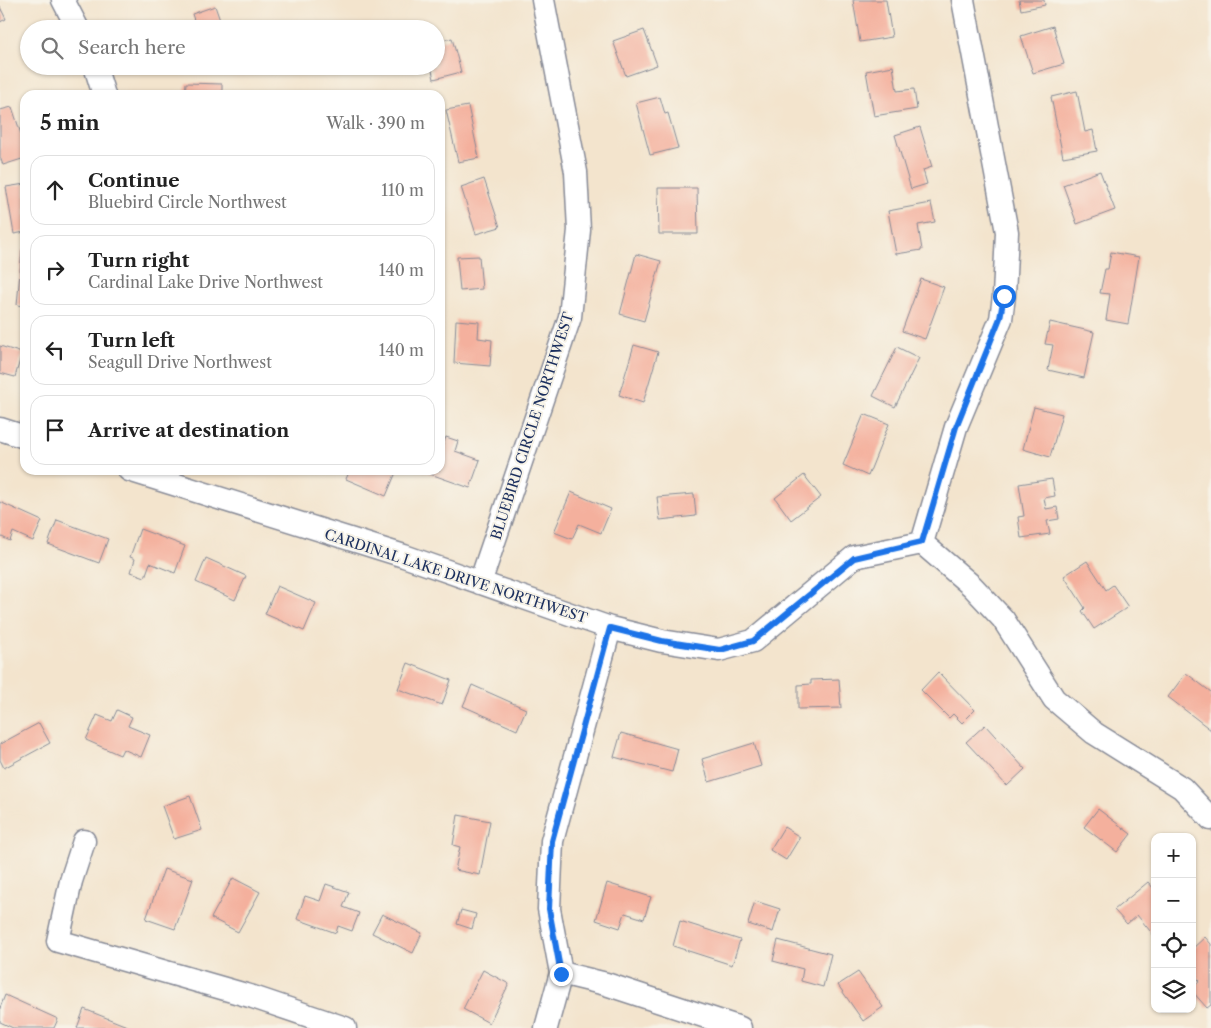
<!DOCTYPE html>
<meta charset="utf-8">
<style>
body{margin:0;font-family:"Libre Caslon Text",serif;background:#f6f6f6;color:#222}
.controls{position:absolute;right:15px;bottom:15px;display:grid;overflow:hidden;border-radius:10px;box-shadow:0 1px 4px #0004}
.controls button{width:45px;height:45px;display:grid;place-items:center;padding:0;border:0;border-bottom:1px solid #e0e0e0;background:#fff;color:#222;font:25px sans-serif}
.stop{position:absolute;width:15px;height:15px;margin:-11px;border:4px solid #1a73e8;border-radius:50%;background:#fff}
.stop.end{background:#1a73e8;border-color:#fff;box-shadow:0 1px 5px #0008}
.list{margin:0;padding:0;list-style:none}
h2{display:flex;justify-content:space-between;align-items:center;height:65px;margin:0;padding:0 20px;font-size:21px}
h2 small{font-size:16px;font-weight:400;color:#767676}
.list li{display:grid;grid-template-columns:32px 1fr auto;gap:15px;align-items:center;box-sizing:border-box;height:70px;margin:0 10px 10px;padding:0 10px;border:1px solid #e0e0e0;border-radius:15px}
.list b{display:block;font-size:19px;white-space:nowrap}
.list p{margin:0;font-size:16px;white-space:nowrap;color:#767676}
.list em{font-size:16px;font-style:normal;color:#767676}
.icon{flex:none;width:28px;height:28px;fill:none;stroke:currentColor;stroke-width:2;stroke-linecap:round;stroke-linejoin:round}
.map{position:relative;flex:none;width:1211px;height:1028px;overflow:hidden}
.search{position:absolute;background:#fff;box-shadow:0 1px 4px #0004;left:20px;top:20px;width:425px;height:55px;display:flex;align-items:center;gap:12px;box-sizing:border-box;padding:0 18px;border-radius:28px;color:#767676;font-size:19px}
.panel{position:absolute;background:#fff;box-shadow:0 1px 4px #0004;left:20px;top:90px;width:425px;height:385px;border-radius:15px}
.map>svg:first-child{display:block}
</style>
<div class="map">
<svg width="1211" height="1028" viewBox="0 0 1211 1028">
<rect width="100%" height="100%" fill="#f7f3e8"/>
<filter id="ink" filterUnits="userSpaceOnUse"><feTurbulence type="fractalNoise" baseFrequency=".02" numOctaves="2"/><feDisplacementMap in="SourceGraphic" scale="10" xChannelSelector="R" yChannelSelector="G"/><feConvolveMatrix kernelMatrix="1 2 1 2 8 2 1 2 1" color-interpolation-filters="sRGB"/></filter>
<filter id="wash" filterUnits="userSpaceOnUse"><feTurbulence type="fractalNoise" baseFrequency=".0096" numOctaves="4" result="noise"/><feDisplacementMap in="SourceGraphic" scale="20" xChannelSelector="R" yChannelSelector="G"/><feGaussianBlur stdDeviation="1.12" result="paint"/><feColorMatrix in="noise" values="0 0 0 0 0 0 0 0 0 0 0 0 0 0 0 0 0 1.4 0 .05"/><feComposite in="paint" operator="in"/></filter>
<g filter="url(#wash)">
<rect width="100%" height="100%" fill="#f3e4cd"/>
<g id="blocks">
<path fill="#f4b09d" d="M 853,0 L 886,0 L 892,37 L 860,42 Z
M 1019,0 L 1044,0 L 1045,5 L 1021,10 Z
M 215,6 L 223,29 L 197,29 L 192,14 Z
M 0,7 L 6,19 L 0,22 Z
M 1053,26 L 1064,64 L 1033,73 L 1021,36 Z
M 644,30 L 657,65 L 626,76 L 613,41 Z
M 452,38 L 461,72 L 434,79 L 431,66 L 436,66 L 436,42 Z
M 893,66 L 897,91 L 914,89 L 917,109 L 874,116 L 866,71 Z
M 186,83 L 222,84 L 222,95 L 185,95 Z
M 1077,91 L 1085,132 L 1093,130 L 1097,151 L 1063,157 L 1051,97 Z
M 660,97 L 665,114 L 668,113 L 678,148 L 650,155 L 636,103 Z
M 468,106 L 479,158 L 458,162 L 446,110 Z
M 12,107 L 25,146 L 25,158 L 3,165 L 0,157 L 0,110 Z
M 920,127 L 932,167 L 923,170 L 927,184 L 911,189 L 895,135 Z
M 1100,171 L 1115,210 L 1077,224 L 1063,185 Z
M 484,179 L 500,227 L 476,234 L 461,187 Z
M 25,184 L 25,232 L 14,234 L 6,187 Z
M 658,188 L 697,188 L 698,234 L 659,234 Z
M 931,203 L 935,222 L 918,225 L 922,250 L 896,254 L 888,211 Z
M 22,250 L 25,251 L 25,306 L 17,305 Z
M 1111,252 L 1139,257 L 1128,324 L 1106,320 L 1110,294 L 1100,293 L 1105,269 L 1108,269 Z
M 636,254 L 661,261 L 644,321 L 620,314 Z
M 479,256 L 482,289 L 460,291 L 457,257 Z
M 921,279 L 944,287 L 925,339 L 902,331 Z
M 456,320 L 479,322 L 478,338 L 492,340 L 490,366 L 454,363 Z
M 1050,322 L 1094,332 L 1084,378 L 1048,370 L 1053,345 L 1045,344 Z
M 634,345 L 658,352 L 643,403 L 619,395 Z
M 0,346 L 22,353 L 15,377 L 0,373 Z
M 897,347 L 919,358 L 895,407 L 873,396 Z
M 1034,407 L 1062,414 L 1050,457 L 1023,449 Z
M 864,414 L 889,424 L 868,476 L 843,465 Z
M 446,437 L 458,441 L 455,451 L 480,460 L 470,488 L 419,470 L 440,470 L 440,452 Z
M 350,470 L 397,470 L 386,496 L 346,479 Z
M 804,475 L 821,497 L 791,520 L 775,498 Z
M 1052,479 L 1055,496 L 1044,498 L 1046,509 L 1057,507 L 1059,519 L 1047,521 L 1050,534 L 1021,538 L 1018,517 L 1024,516 L 1019,484 Z
M 571,492 L 611,509 L 601,533 L 579,524 L 572,539 L 554,532 Z
M 694,494 L 696,516 L 660,520 L 657,497 Z
M 0,502 L 42,521 L 33,541 L 13,532 L 10,541 L 0,536 Z
M 57,520 L 108,539 L 99,563 L 48,544 Z
M 140,529 L 185,546 L 175,573 L 150,563 L 145,577 L 131,572 L 135,559 L 130,557 Z
M 206,558 L 246,576 L 235,600 L 196,582 Z
M 1087,561 L 1106,590 L 1113,585 L 1128,607 L 1094,629 L 1082,611 L 1085,608 L 1064,576 Z
M 277,586 L 316,603 L 304,631 L 265,614 Z
M 408,663 L 451,680 L 442,705 L 398,689 Z
M 938,672 L 975,710 L 962,723 L 953,714 L 949,718 L 921,690 Z
M 1186,673 L 1211,692 L 1211,730 L 1168,697 Z
M 839,679 L 841,708 L 798,709 L 798,685 L 811,684 L 811,680 Z
M 472,685 L 526,709 L 517,730 L 463,706 Z
M 117,710 L 132,717 L 128,726 L 150,735 L 141,757 L 123,749 L 120,755 L 86,740 L 97,715 L 112,721 Z
M 39,723 L 50,743 L 4,768 L 0,760 L 0,744 Z
M 985,725 L 1025,769 L 1007,786 L 966,742 Z
M 621,733 L 678,749 L 672,772 L 614,757 Z
M 754,743 L 761,766 L 709,782 L 702,759 Z
M 190,796 L 202,830 L 174,839 L 162,806 Z
M 1098,809 L 1131,834 L 1117,852 L 1084,827 Z
M 458,815 L 490,821 L 480,875 L 455,870 L 460,847 L 453,845 Z
M 784,827 L 800,837 L 786,860 L 770,850 Z
M 164,869 L 193,879 L 175,929 L 146,919 Z
M 233,878 L 260,892 L 238,932 L 211,918 Z
M 1148,882 L 1155,890 L 1155,937 L 1137,915 L 1127,924 L 1114,910 Z
M 607,883 L 651,897 L 644,919 L 625,913 L 620,928 L 596,920 Z
M 326,884 L 349,892 L 343,907 L 359,913 L 352,931 L 338,926 L 336,933 L 297,919 L 305,896 L 320,901 Z
M 755,901 L 780,909 L 773,932 L 748,924 Z
M 461,910 L 476,914 L 472,929 L 457,924 Z
M 382,914 L 422,933 L 413,953 L 372,933 Z
M 680,921 L 740,940 L 732,965 L 673,946 Z
M 1205,937 L 1211,944 L 1211,1005 L 1207,1008 L 1192,991 L 1192,988 L 1200,981 L 1192,973 L 1192,949 Z
M 778,940 L 831,954 L 823,987 L 801,981 L 803,969 L 773,961 Z
M 483,970 L 509,984 L 489,1023 L 463,1009 Z
M 858,972 L 883,1007 L 863,1021 L 838,985 Z
M 5,995 L 58,1019 L 54,1028 L 13,1028 L 0,1022 L 0,1008 Z
M 84,1009 L 132,1028 L 77,1028 Z"/>
</g>
</g>
<g filter="url(#ink)">
<use href="#blocks" fill-opacity="0" stroke="#878a96" stroke-width="1"/>
<g fill="none" stroke-linecap="round" stroke-linejoin="round">
<g stroke="#878a96" stroke-width="25">
<path id="minor" d="M 63,0 L 78,29
M 95,66 L 104,95
M 0,429 L 25,437
M 129,470 L 404,556 L 610,628 L 662,641 L 719,650 L 753,641 L 854,557 L 922,543
M 922,543 L 956,427 L 1001,319 L 1004,296 L 1007,232 L 963,0
M 922,543 L 972,586 L 1003,619 L 1054,699 L 1094,733 L 1182,788 L 1211,819
M 480,583 L 570,317 L 579,230 L 576,172 L 543,0
M 84,841 L 71,881 L 58,941 L 253,997 L 345,1028
M 561,973 L 606,984 L 740,1028
M 546,1028 L 561,973 L 549,909 L 552,841 L 610,628"/>
</g>
<use href="#minor" stroke="#fff" stroke-width="22"/>
</g>
</g>
<g fill="none" stroke-linecap="round" stroke-linejoin="round" filter="url(#ink)">
<path stroke="#1a73e8" stroke-width="6" d="M 561,974 L 549,909 L 552,841 L 610,628 L 662,641 L 720,650 L 753,641 L 854,558 L 922,542 L 956,427 L 1000,318 L 1004,296"/>
</g>
<g text-anchor="middle" dominant-baseline="central" stroke-width="4" stroke-linejoin="round" paint-order="stroke">
<g font-size="14" fill="#1b2f5e" stroke="#f7f3e8">
<text transform="translate(532 426) rotate(-72)">BLUEBIRD CIRCLE NORTHWEST</text>
<text transform="translate(456 576) rotate(18)">CARDINAL LAKE DRIVE NORTHWEST</text>
</g>
</g>
</svg>
<div class="controls">
<button>+</button>
<button>−</button>
<button><svg class="icon" aria-label="locate" viewBox="0 0 24 24"><circle cx="12" cy="12" r="6"/><path d="M12 2v4M12 18v4M2 12h4M18 12h4"/></svg></button>
<button><svg class="icon" aria-label="layers" viewBox="0 0 24 24"><path d="M12 4l9 5-9 5-9-5zM3 14l9 5 9-5"/></svg></button>
</div>
<div class="stop" style="left:1004px;top:296px"></div>
<div class="stop end" style="left:561px;top:974px"></div>
<div class="search"><svg class="icon" aria-label="search" viewBox="0 0 24 24"><circle cx="10" cy="10" r="6"/><path d="M15 15l6 6"/></svg>Search here</div>
<section class="panel">
<h2>5 min<small>Walk · 390 m</small></h2>
<ul class="list">
<li><svg class="icon" aria-label="ahead" viewBox="0 0 24 24"><path d="M12 20V5M6 11l6-6 6 6"/></svg><div><b>Continue</b><p>Bluebird Circle Northwest</p></div><em>110 m</em></li>
<li><svg class="icon" aria-label="right" viewBox="0 0 24 24"><path d="M7 20v-9h11M14 6l5 5-5 5"/></svg><div><b>Turn right</b><p>Cardinal Lake Drive Northwest</p></div><em>140 m</em></li>
<li><svg class="icon" aria-label="left" viewBox="0 0 24 24"><path d="M17 20v-9H6M10 6l-5 5 5 5"/></svg><div><b>Turn left</b><p>Seagull Drive Northwest</p></div><em>140 m</em></li>
<li><svg class="icon" aria-label="arrive" viewBox="0 0 24 24"><path d="M6 21V4h12l-3 4 3 4H6"/></svg><div><b>Arrive at destination</b></div></li>
</ul>
</section>
</div>
